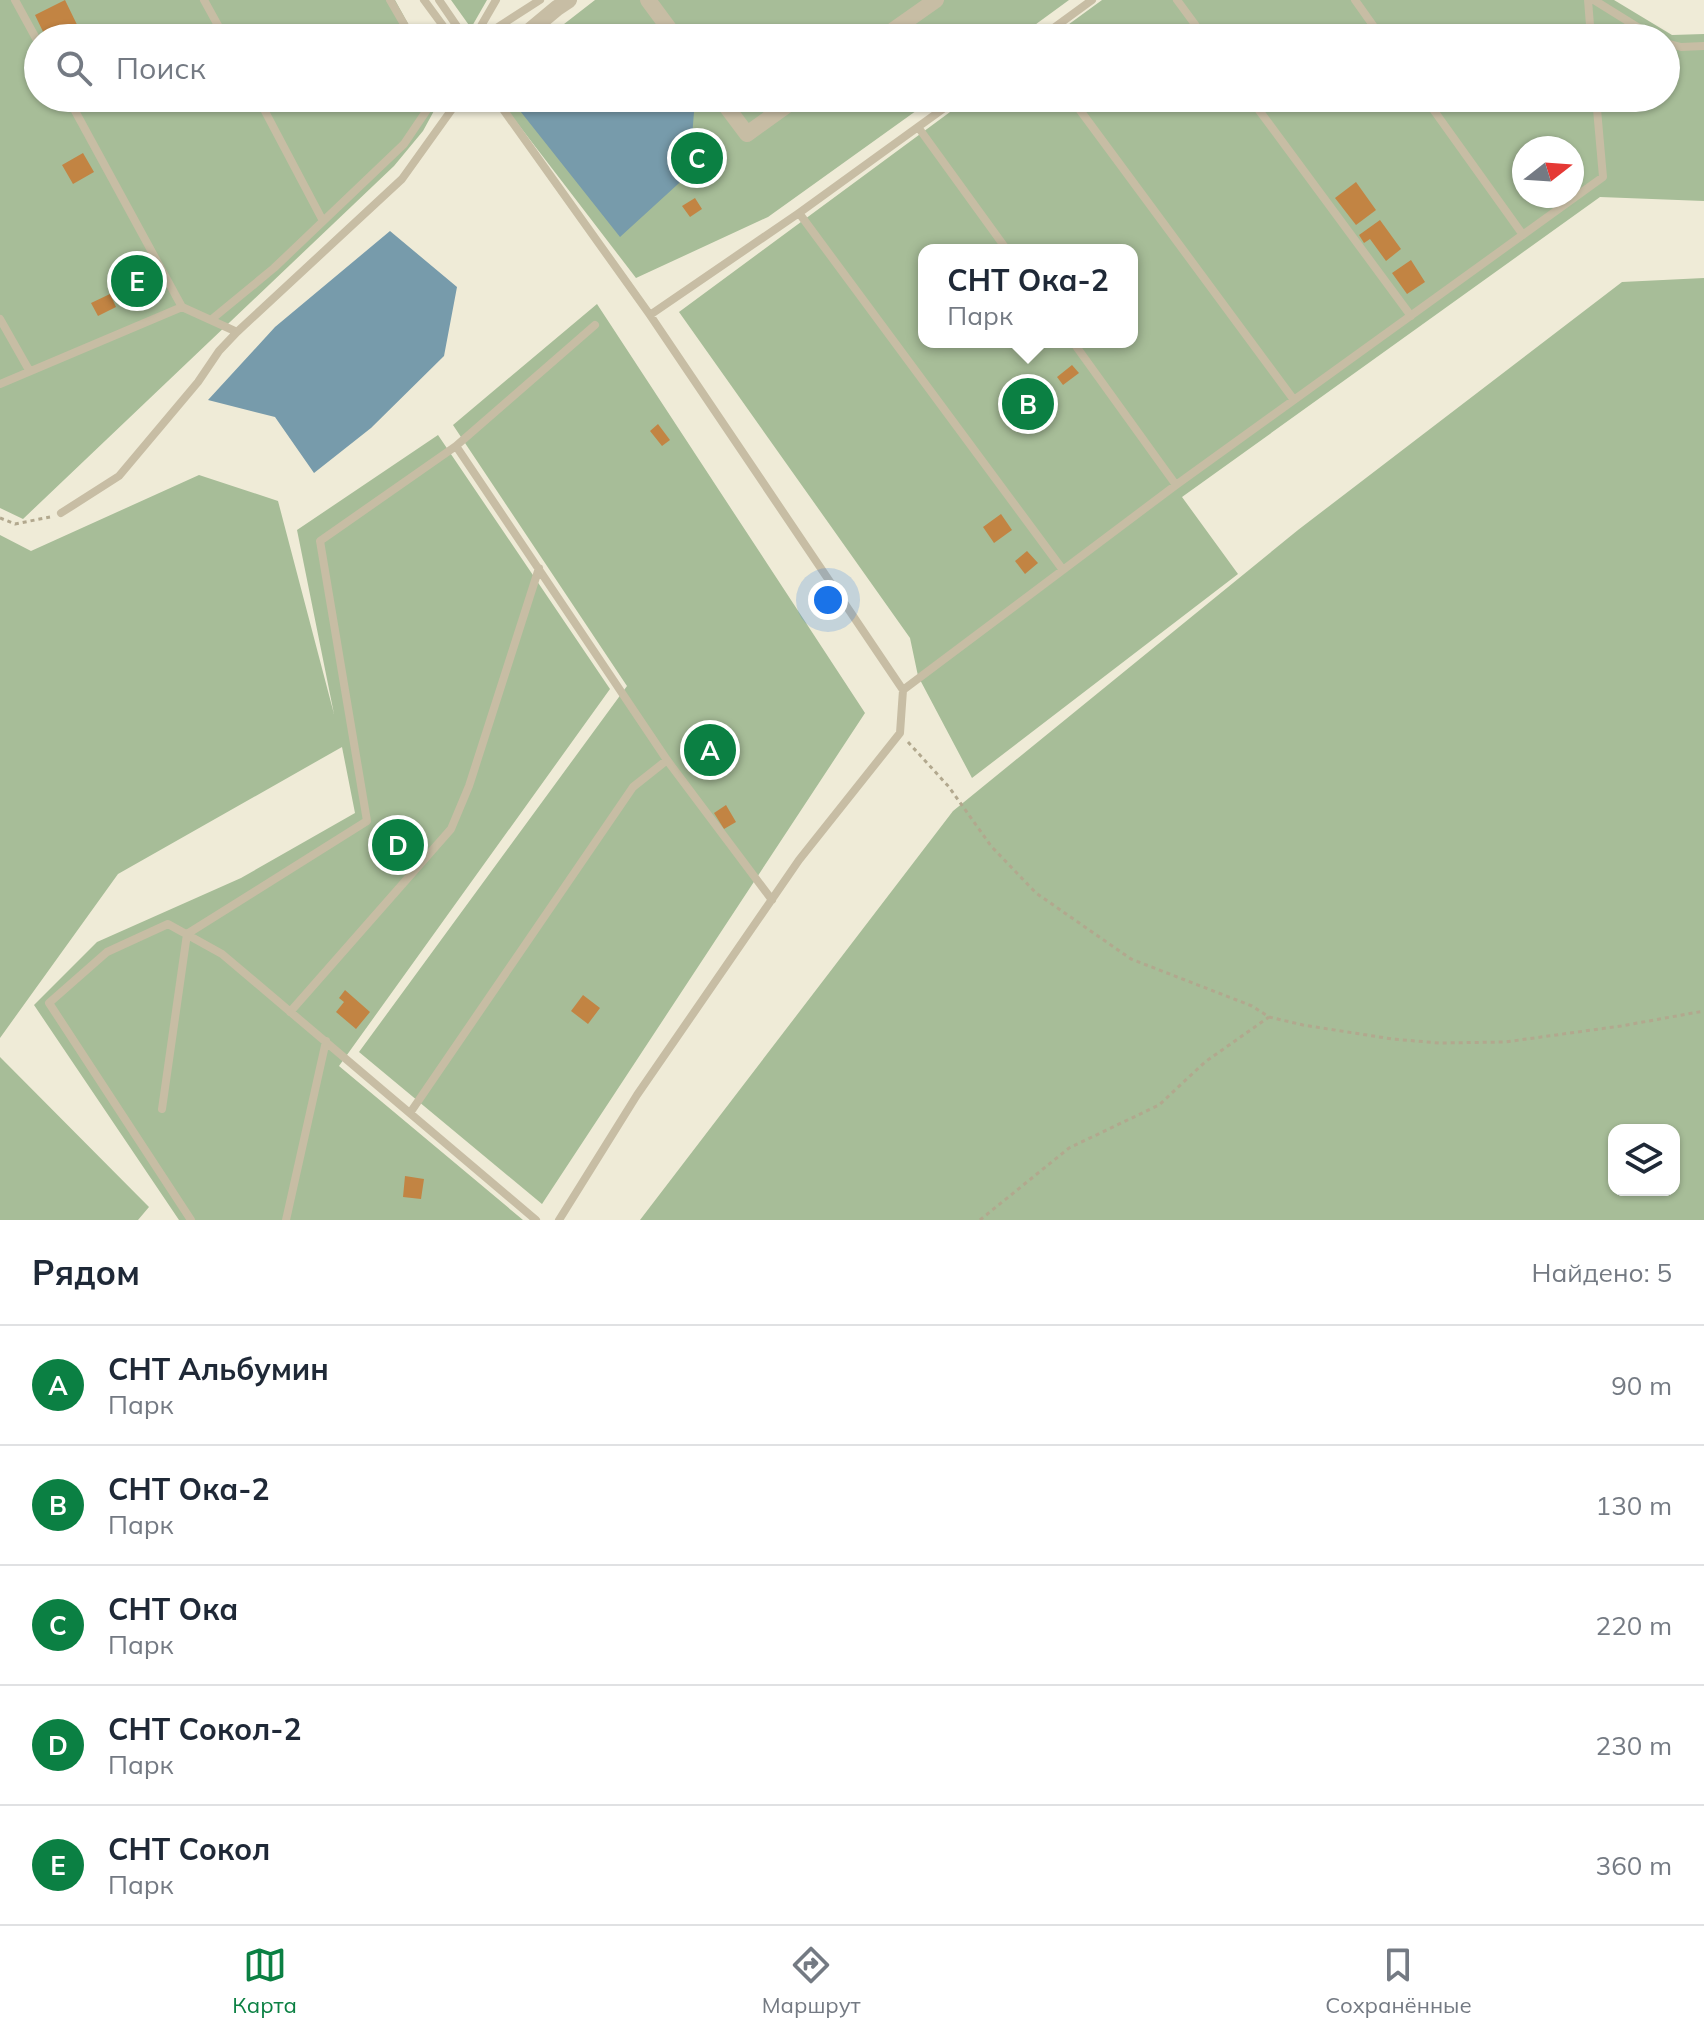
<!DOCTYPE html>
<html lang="ru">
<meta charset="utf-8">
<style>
body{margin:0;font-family:Mulish,sans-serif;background:#f6f6f7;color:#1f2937}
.controls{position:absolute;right:24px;bottom:24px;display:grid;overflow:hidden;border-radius:16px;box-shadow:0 2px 6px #0004}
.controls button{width:72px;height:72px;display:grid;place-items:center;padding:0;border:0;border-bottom:2px solid #e0e1e3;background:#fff;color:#1f2937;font:40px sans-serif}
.compass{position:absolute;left:1512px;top:136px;width:72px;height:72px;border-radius:50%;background:#fff;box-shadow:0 2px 6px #0004;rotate:73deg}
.you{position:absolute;left:828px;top:600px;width:28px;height:28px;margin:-20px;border:6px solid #fff;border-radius:50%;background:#1a73e8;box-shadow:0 0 0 12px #1a73e833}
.badge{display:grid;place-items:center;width:52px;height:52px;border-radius:50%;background:#0b8043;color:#fff;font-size:26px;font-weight:700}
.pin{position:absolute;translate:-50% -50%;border:4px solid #fff;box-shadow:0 2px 8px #0006}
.popup{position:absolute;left:918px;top:244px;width:220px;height:104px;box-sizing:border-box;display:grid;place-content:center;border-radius:16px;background:#fff;filter:drop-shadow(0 2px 6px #0005);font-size:26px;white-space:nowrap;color:#747a83}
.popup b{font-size:30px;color:#1f2937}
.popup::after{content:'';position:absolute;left:50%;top:100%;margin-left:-16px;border:16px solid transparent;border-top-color:#fff}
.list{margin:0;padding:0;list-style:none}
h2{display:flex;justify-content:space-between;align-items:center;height:104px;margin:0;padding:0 32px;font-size:34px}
h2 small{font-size:26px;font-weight:400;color:#747a83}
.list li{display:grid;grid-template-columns:52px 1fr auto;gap:24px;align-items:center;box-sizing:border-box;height:120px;padding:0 32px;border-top:2px solid #e0e1e3}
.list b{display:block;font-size:30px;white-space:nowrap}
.list p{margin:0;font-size:26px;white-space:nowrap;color:#747a83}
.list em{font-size:26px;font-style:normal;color:#747a83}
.icon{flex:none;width:44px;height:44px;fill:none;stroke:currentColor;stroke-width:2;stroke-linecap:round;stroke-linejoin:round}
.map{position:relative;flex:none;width:1704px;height:1220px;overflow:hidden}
.search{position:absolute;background:#fff;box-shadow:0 2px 6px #0004;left:24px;right:24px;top:24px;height:88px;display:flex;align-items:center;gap:20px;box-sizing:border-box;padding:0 28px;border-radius:44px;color:#747a83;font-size:30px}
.sheet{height:704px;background:#fff}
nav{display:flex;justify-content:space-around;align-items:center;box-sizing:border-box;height:112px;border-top:2px solid #e0e1e3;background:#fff;font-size:22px;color:#747a83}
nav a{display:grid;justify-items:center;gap:4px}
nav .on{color:#0b8043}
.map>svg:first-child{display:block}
</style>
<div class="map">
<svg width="1704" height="1220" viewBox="0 0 1704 1220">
<rect width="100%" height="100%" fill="#efebd7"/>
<path fill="#a7bd98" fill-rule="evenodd" d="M 0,0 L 395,0 L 416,38 L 38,38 L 38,98 L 441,98 L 423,131 L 394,166 L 23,519 L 0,508 Z
M 451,0 L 487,0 L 471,28 Z
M 595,0 L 1069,0 L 1017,38 L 546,38 Z
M 1102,0 L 1614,0 L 1672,35 L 1704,34 L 1704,201 L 1600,197 L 1182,497 L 1238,574 L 972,778 L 918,676 L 910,638 L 679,312 L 969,98 L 1666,98 L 1666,38 L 1050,38 ZM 1524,148 L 1572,148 L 1572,196 L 1524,196 ZM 924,250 L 1132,250 L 1132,342 L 924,342 Z
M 498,98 L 934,98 L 768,217 L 636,278 Z
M 1704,278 L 1704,1220 L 640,1220 L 953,811 L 1298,530 L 1622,282 ZM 1674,1130 L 1674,1190 L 1614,1190 L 1614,1130 Z
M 597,304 L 865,713 L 542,1204 L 359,1052 L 627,686 L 453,425 Z
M 438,435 L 610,689 L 339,1066 L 523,1220 L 179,1220 L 34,1005 L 97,942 L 241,878 L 355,813 L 342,747 L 118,874 L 0,1038 L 0,535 L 31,551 L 199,475 L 278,501 L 334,714 L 297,530 Z
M 0,1057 L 149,1207 L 138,1220 L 0,1220 Z"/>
<path fill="#779bab" d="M 516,98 L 685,98 L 694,112 L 689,174 L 620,237 L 513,102 Z
M 390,231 L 457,287 L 444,356 L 371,428 L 314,473 L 275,417 L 208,400 L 275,327 Z"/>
<path fill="#c28443" d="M 65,0 L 82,35 L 75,38 L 46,38 L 35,15 Z
M 214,98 L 234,98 L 236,102 L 221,110 Z
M 83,153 L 94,172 L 73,184 L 62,165 Z
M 1356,182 L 1376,210 L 1356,225 L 1335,198 Z
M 695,198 L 702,209 L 690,217 L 682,206 Z
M 1380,220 L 1401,249 L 1386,261 L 1370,239 L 1364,243 L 1359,235 Z
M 1411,260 L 1425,282 L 1407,294 L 1392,273 Z
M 110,294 L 116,307 L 98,316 L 91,303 Z
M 1072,365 L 1079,373 L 1063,385 L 1057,377 Z
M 658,424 L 670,440 L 662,446 L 650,431 Z
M 1001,514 L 1012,530 L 994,543 L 983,527 Z
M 1027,551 L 1038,563 L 1025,574 L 1015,561 Z
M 726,805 L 736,822 L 724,829 L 714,813 Z
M 345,990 L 370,1012 L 356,1029 L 336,1012 L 344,1002 L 339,998 Z
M 583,995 L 600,1008 L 588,1024 L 571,1011 Z
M 405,1176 L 424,1179 L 421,1199 L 403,1197 Z"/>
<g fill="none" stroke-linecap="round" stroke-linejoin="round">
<path stroke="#b2a88e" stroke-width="3" stroke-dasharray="4 4" stroke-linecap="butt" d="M 0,518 L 15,524 L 50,517
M 908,742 L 949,787 L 991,846 L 1036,893 L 1131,959 L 1252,1006 L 1269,1017 L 1303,1025 L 1392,1039 L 1439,1043 L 1505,1042 L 1621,1026 L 1704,1011
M 980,1220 L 1069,1148 L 1159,1105 L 1205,1062 L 1269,1017"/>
<path stroke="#c7bda4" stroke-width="8" d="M 15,0 L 38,42
M 204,0 L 225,38
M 390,0 L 412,38
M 424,0 L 452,38
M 439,0 L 465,38
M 1177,0 L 1205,38
M 1355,0 L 1382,38
M 1588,0 L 1591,38
M 1594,0 L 1655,38
M 474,38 L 496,0
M 481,38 L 540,0
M 1040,38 L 1092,0
M 1666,43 L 1681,47 L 1704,46
M 68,98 L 182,307 L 237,332 L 402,179 L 460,98
M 258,98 L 323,221
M 495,98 L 650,315 L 903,690 L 900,733 L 799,860 L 637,1095 L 559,1220
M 1071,98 L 1294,400
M 1250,98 L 1411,316
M 1425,98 L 1523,235
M 918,127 L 1007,250
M 799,213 L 1063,570
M 650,315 L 799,213 L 958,98
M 0,319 L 29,370
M 212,319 L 274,268 L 404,144 L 435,98
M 1073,342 L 1176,485
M 0,384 L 182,307
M 456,446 L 667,760 L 772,900
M 61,513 L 119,476 L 198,382 L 219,351 L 237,332
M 903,690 L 1176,485 L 1603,177 L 1596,98
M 290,1012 L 451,829 L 469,786 L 539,568
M 162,1109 L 187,934 L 367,821 L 320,541 L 456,446 L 595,325
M 410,1113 L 633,787 L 667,760
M 191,1220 L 49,1003 L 107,952 L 168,924 L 222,954 L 536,1220
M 286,1220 L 326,1041"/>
<path stroke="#c7bda4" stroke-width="16" d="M 648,0 L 676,38
M 521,38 L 557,8 L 569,0
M 882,38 L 936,0
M 720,98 L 747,134 L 797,98"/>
</g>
</svg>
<div class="controls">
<button><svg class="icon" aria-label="layers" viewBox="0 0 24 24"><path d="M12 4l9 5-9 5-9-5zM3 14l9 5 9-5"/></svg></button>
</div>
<svg class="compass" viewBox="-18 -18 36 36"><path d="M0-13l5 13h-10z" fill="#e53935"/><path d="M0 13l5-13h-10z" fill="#747a83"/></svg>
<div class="you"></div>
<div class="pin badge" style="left:710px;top:750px">A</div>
<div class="pin badge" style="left:1028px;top:404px">B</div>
<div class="popup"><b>СНТ Ока-2</b>Парк</div>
<div class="pin badge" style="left:697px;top:158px">C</div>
<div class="pin badge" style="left:398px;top:845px">D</div>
<div class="pin badge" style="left:137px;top:281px">E</div>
<div class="search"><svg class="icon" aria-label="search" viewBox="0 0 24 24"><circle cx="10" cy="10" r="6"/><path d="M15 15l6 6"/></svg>Поиск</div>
</div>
<section class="sheet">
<h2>Рядом<small>Найдено: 5</small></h2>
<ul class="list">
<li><span class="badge">A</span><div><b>СНТ Альбумин</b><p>Парк</p></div><em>90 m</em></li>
<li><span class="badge">B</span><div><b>СНТ Ока-2</b><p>Парк</p></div><em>130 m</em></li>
<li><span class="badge">C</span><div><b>СНТ Ока</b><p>Парк</p></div><em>220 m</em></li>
<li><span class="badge">D</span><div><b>СНТ Сокол-2</b><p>Парк</p></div><em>230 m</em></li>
<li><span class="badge">E</span><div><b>СНТ Сокол</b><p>Парк</p></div><em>360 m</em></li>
</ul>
</section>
<nav>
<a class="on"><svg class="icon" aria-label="map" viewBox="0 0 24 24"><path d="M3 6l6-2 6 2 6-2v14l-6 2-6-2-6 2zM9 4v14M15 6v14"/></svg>Карта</a>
<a><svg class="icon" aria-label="directions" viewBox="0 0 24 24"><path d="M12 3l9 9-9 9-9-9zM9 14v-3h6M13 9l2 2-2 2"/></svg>Маршрут</a>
<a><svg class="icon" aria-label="saved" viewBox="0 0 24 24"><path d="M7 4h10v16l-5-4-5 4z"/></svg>Сохранённые</a>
</nav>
